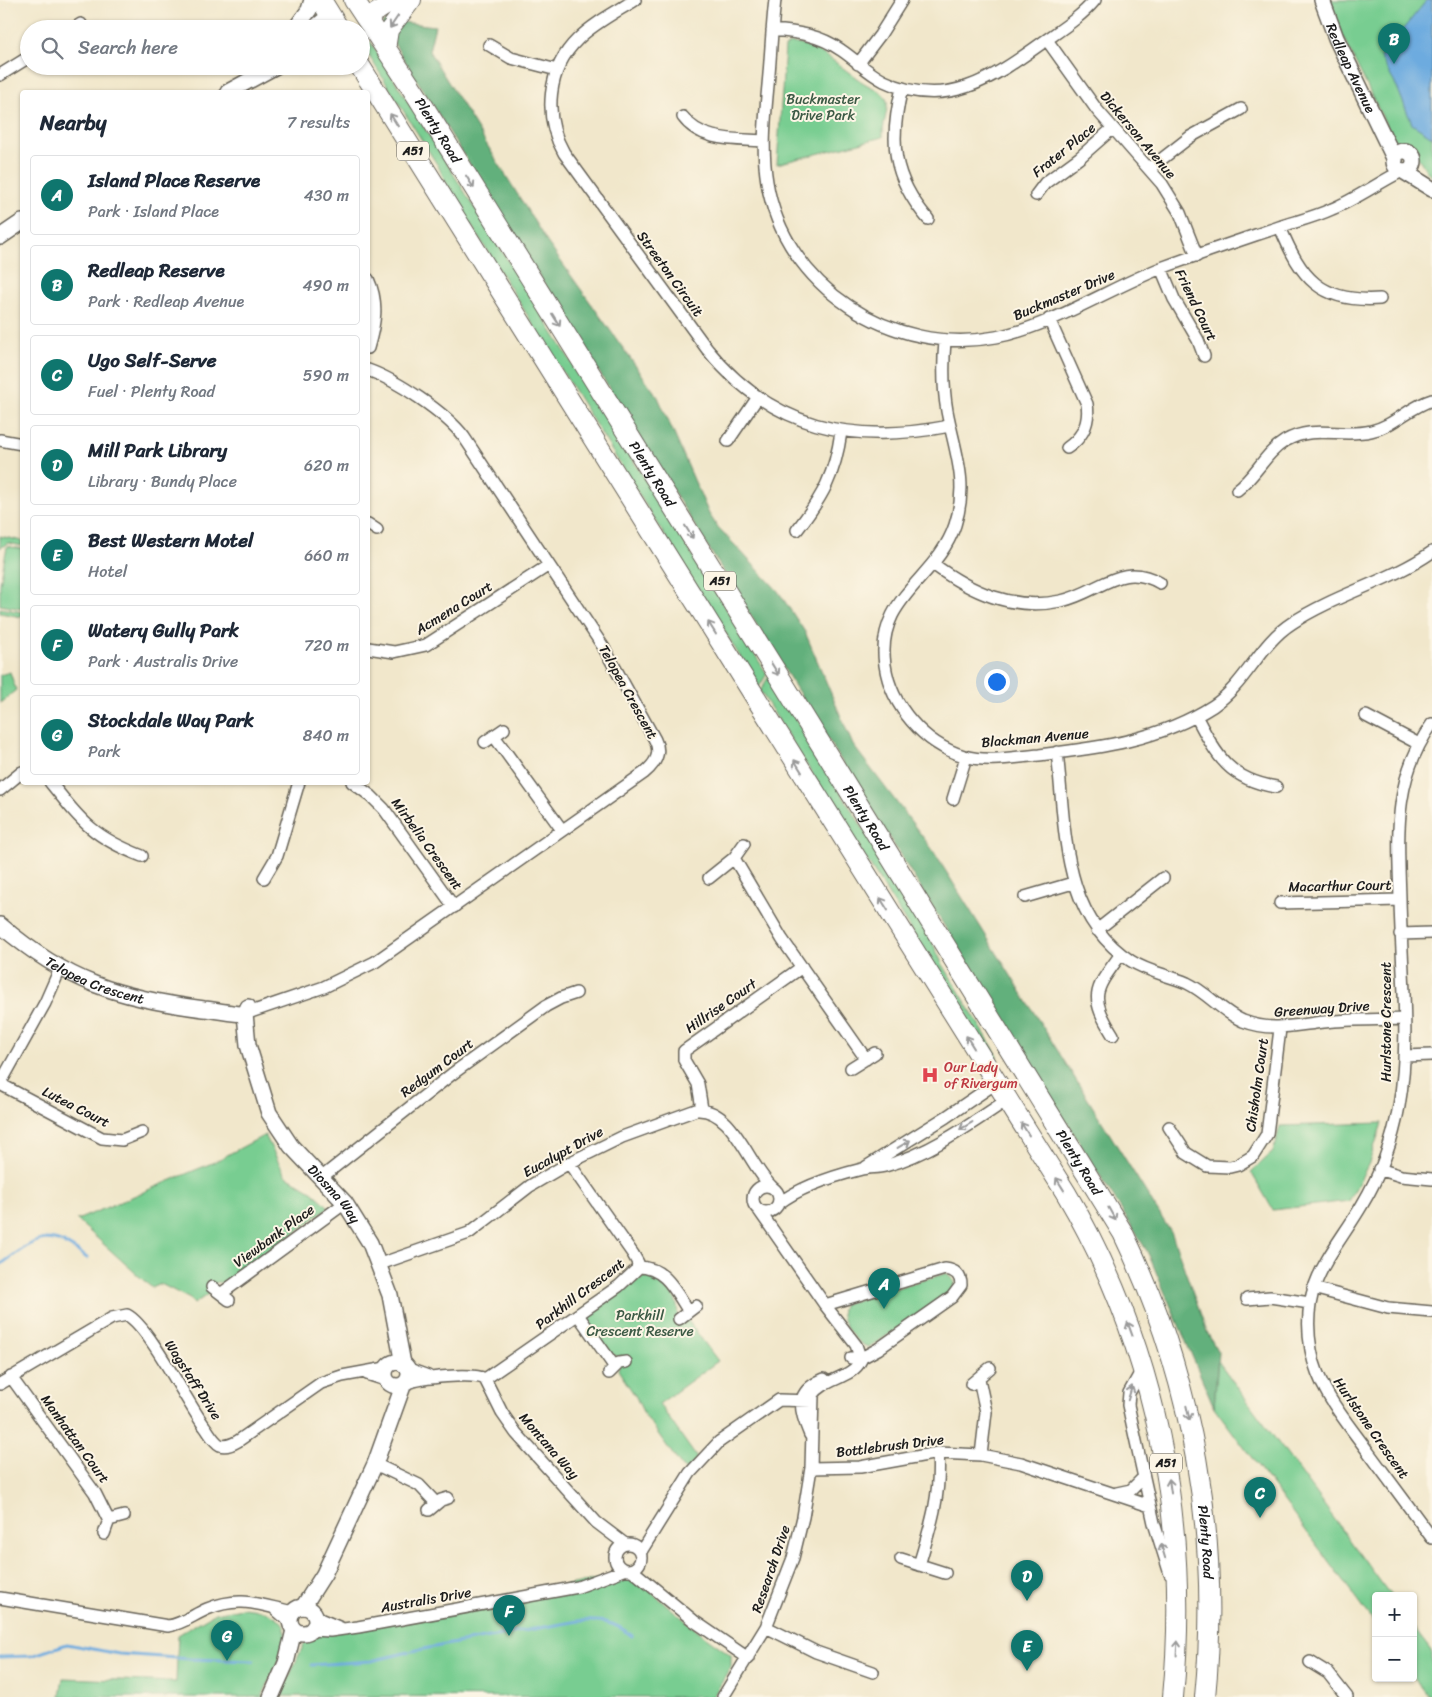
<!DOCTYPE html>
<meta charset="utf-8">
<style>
body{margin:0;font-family:Sriracha,sans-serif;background:#f2f2f3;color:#1f2937}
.controls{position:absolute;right:15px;bottom:15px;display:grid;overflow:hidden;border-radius:5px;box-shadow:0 1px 4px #0004}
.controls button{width:45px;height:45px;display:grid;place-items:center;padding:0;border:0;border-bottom:1px solid #e0e1e3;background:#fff;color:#1f2937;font:25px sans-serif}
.you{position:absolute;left:996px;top:681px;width:18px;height:18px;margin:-12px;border:4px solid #fff;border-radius:50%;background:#1a73e8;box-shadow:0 0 0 8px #1a73e833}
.badge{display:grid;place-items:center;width:32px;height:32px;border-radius:50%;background:#0f766e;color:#fff;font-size:16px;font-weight:700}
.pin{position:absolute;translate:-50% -41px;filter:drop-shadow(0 1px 2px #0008)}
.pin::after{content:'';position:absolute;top:26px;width:18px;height:15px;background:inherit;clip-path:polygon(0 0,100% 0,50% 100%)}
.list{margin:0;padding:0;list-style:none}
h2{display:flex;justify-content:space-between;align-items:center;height:65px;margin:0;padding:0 20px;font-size:21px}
h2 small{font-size:16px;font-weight:400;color:#747a83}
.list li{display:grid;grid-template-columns:32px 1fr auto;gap:15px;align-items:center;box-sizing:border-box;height:80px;margin:0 10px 10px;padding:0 10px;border:1px solid #e0e1e3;border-radius:5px}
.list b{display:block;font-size:19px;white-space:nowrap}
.list p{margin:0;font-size:16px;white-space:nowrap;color:#747a83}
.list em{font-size:16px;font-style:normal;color:#747a83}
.icon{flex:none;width:28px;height:28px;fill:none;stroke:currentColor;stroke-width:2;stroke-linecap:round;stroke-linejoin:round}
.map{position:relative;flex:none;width:1432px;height:1697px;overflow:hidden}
.search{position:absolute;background:#fff;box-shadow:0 1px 4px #0004;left:20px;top:20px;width:350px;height:55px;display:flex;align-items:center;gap:12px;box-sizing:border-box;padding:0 18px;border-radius:28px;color:#747a83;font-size:19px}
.panel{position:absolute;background:#fff;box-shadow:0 1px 4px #0004;left:20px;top:90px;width:350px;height:695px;border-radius:5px}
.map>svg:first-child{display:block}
</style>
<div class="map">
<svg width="1432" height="1697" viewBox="0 0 1432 1697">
<rect width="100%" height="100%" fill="#fcf5e5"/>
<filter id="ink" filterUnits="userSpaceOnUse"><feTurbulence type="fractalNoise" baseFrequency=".02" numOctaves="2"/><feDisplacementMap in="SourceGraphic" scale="10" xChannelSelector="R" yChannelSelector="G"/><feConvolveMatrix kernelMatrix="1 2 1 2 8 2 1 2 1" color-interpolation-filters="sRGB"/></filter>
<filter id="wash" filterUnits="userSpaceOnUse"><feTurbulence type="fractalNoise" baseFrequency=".0096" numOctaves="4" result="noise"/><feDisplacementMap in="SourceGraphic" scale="20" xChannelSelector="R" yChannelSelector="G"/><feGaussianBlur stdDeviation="1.12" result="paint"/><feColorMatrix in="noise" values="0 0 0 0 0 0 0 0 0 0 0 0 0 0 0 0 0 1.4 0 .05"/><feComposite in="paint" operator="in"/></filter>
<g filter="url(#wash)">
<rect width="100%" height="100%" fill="#f1e7cb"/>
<path fill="#78cd91" stroke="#4a7456" d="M 1329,0 L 1432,0 L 1432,177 C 1423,169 1420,157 1413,151 C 1406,146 1398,147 1393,139 L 1344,39 Z
M 370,41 L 767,674 L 759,687 L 450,191 L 438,166 L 364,48 Z
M 790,43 C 821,45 840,68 864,83 C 872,88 886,92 887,102 C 888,112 882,126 883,137 L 777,164 L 785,47 Z
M 0,536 L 22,541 L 22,546 L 8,543 L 0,548 Z
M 7,546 L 22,549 L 22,609 L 0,605 L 0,584 Z
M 0,608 L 22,612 L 22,617 L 0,613 Z
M 10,672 L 16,690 L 0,703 L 0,675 Z
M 769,676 L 930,937 L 942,963 L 998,1056 L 992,1059 L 760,691 Z
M 1382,1123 L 1369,1163 L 1349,1201 L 1273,1210 L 1251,1172 L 1273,1152 L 1280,1126 Z
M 265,1135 L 285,1175 L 313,1192 L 329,1207 L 228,1283 L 217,1282 L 207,1290 L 211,1292 L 194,1304 L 190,1299 L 161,1284 L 152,1288 L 77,1220 L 212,1163 Z
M 649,1273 C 665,1278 681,1300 677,1317 L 686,1318 L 718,1361 L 659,1404 L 697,1458 L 687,1470 L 682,1467 L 644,1414 L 636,1397 L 618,1370 L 621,1358 C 608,1355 586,1329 589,1315 L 594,1309 Z
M 947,1273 L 955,1282 L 951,1293 L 870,1347 C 857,1347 834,1317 844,1304 Z
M 1218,1361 L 1391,1596 L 1376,1596 L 1376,1625 L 1214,1407 Z
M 625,1574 L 631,1575 L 699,1632 L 731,1655 L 731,1667 L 713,1697 L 280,1696 L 304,1644 L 315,1634 Z
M 242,1608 C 313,1613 280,1655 262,1697 L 60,1697 L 63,1678 L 176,1682 L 178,1635 L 215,1613 Z
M 1413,1627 L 1432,1652 L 1432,1697 L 1429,1697 L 1413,1676 Z"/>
<path fill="#62b07b" stroke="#3f664c" d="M 389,18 L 394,21 L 435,26 L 429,51 L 547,242 L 658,397 L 709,514 L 717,526 L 778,591 L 805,632 L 853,745 L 932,849 L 1172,1234 L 1207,1332 L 1218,1352 L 1214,1407 L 1147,1251 L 382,24 Z"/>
<path fill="#6dabdf" stroke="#44647e" d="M 1427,0 L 1432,0 L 1432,137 L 1412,124 L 1397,87 L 1380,57 Z"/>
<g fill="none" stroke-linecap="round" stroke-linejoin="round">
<path stroke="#6dabdf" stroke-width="3" d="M 0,1265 C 38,1238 46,1227 87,1258
M 412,1651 L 578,1621 C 601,1620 614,1621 632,1636
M 0,1657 L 31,1656 L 67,1644 L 119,1654 L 190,1659 L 254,1661
M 311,1665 L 371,1661 L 409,1652"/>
</g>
</g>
<g filter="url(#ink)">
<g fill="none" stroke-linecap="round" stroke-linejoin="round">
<g stroke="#676359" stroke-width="14">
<path id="street" d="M 635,0 C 616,12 594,23 578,39 C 547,69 543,117 564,153 L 707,349 C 772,429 852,445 950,426
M 775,0 C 772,25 771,50 769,74 C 766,110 761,146 767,182 C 784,287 893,357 996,337 C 1051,327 1111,287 1164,267 C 1202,253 1241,240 1279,227 C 1297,221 1315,217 1332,209 C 1356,199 1378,183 1402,171
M 73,29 L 81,24
M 772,30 C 797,32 820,35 841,50 C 856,60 868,73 884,81 C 946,111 993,78 1042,43 C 1060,30 1080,18 1095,0
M 1047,40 L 1097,110 L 1162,184 L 1180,213 L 1197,256
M 489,45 L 511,58 L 557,70
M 858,64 L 880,35 L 902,0
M 0,75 L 29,57
M 902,88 C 889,141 892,177 928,219
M 683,117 C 701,142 736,139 764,141
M 1149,169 L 1190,137 L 1241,109
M 1036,195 L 1045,183 L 1079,158 L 1112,129
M 1280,227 C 1301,278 1320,303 1380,299
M 1161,268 L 1174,299 L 1198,340 L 1204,356
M 368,279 C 379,303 375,324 368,348
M 1049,319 L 1087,404 C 1090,423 1083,437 1067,448
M 945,341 C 943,364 943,388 947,411 C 955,453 969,482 955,525 C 937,580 875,597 885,665 C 891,706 924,744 964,756 C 988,763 1015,757 1039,755 C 1100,748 1160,740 1213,706 C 1246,684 1259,644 1292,623 C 1336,594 1389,582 1432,552
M 0,440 L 22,444
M 728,441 L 758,397
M 1237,490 C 1256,476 1265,453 1285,441 C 1314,424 1341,438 1371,431 C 1394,426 1409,407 1432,400
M 368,524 L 377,530
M 797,530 C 823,496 835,475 841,432
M 933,564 C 971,592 1012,611 1061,601 C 1099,593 1121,560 1160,583
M 368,648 L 394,652 L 426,645 L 549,565
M 1196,716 C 1217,756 1228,779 1276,787
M 1366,716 L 1419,744
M 1432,724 C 1393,779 1398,834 1400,898 C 1401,967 1411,1038 1399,1106 C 1393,1140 1380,1175 1362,1205 C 1332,1256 1299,1283 1311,1350 C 1318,1390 1346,1421 1369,1453 C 1390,1481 1411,1510 1432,1538
M 494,736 L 562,830
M 485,742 L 504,729
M 1057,752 C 1066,827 1060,915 1131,961 C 1148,972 1168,975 1187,983 C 1208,993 1222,1012 1243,1021 C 1272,1032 1295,1025 1324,1022 C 1350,1019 1377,1020 1404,1019
M 50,782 C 82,822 93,837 142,856
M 352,782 L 371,796 L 384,809 L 454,907
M 0,790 L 22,772
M 953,799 L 966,757
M 734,858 L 744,844
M 264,878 L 277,856 L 299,782
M 709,878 L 734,858 L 782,939 L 866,1059
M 1025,897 L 1073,883
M 1280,903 L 1400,900
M 1097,930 L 1163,878
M 1400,934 L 1432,933
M 245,1014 L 324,987 L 375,962 L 644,773 C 655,764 662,754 655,740 L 604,648 L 464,437 C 445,412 396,380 368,370
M 1113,1035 C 1088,995 1095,990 1121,954
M 1404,1056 L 1432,1055
M 851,1068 L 875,1053
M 0,1084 L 102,1138 L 122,1140 L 142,1132
M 0,1084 L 45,1003 L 60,969
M 702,1109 L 698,1084 L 684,1060 L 684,1051 L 802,967
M 1169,1127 L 1186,1153 L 1207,1166 L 1230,1167 L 1238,1165 L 1253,1156 L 1267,1134 L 1280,1029
M 866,1167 L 946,1117 L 996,1083
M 1379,1169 L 1401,1176 L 1432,1179
M 322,1177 L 452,1074 L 546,1006 L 561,998 L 576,993
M753 1199a13 13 0 1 1 26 0a13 13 0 1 1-26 0Z
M 778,1204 C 801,1186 834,1176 862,1169 C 870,1167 878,1168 885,1166 C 929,1154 970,1125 1007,1100
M 380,1264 L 469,1233 L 530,1186 L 569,1163 L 622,1137 L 696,1110 C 733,1107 748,1165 772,1187
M 638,1267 C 665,1267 675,1290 688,1310
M 212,1287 L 229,1300
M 1313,1288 L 1388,1308 L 1432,1312
M 222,1293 L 345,1203
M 1247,1299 L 1270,1297 L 1310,1303
M 825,1305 L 945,1269 C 955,1270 961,1275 961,1285 L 952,1297 L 878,1349 L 865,1356 L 851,1358
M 578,1315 L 614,1366
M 679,1319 L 696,1306
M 1143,1368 L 1129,1393 L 1128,1405 L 1154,1523 L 1170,1574
M 409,1369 L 428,1376
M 609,1373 L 619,1363 L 626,1362
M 367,1374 L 386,1380
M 11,1377 L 95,1493 L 109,1521
M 485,1379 L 619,1286 L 637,1269 L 638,1263 L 633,1254 L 569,1163
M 979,1379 L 986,1412 L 981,1455
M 407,1383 C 420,1378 473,1372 485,1379 L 502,1413 L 516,1433 L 596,1522 L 625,1544
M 0,1384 L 112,1318 L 127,1315 C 149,1326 187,1403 205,1427 C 209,1432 213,1441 220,1445 C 225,1447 233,1444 238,1441 L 321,1383 L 342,1376 L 386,1368
M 971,1384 L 990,1368
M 810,1435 C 799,1408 794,1392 824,1379
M 375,1464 L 419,1485 L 436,1503
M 811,1468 L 860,1467 L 938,1453 L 981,1455 L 1021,1463 L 1150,1506
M 1117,1493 L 1131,1490 L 1143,1478
M 429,1510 L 441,1500 L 448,1498
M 104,1534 L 109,1520 L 124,1516
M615 1557a13 13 0 1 1 26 0a13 13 0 1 1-26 0Z
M 640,1553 L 690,1473 L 719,1442 L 779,1400 L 812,1401
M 901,1559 L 945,1573
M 919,1565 C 931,1525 941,1495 938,1453
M 632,1570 L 694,1621 L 748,1658
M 0,1598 L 168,1626 C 183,1624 193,1615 207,1609 C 241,1595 259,1605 293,1612
M 275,1609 L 290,1622
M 315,1617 L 341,1628
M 766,1627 L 816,1652 L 873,1672
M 311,1630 L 330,1631 L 358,1627 L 578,1587 L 624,1570
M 1310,1662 L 1328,1673 L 1347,1697
M 723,1697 L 766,1627 L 793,1558 L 803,1517 L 811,1468 L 813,1395 C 824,1378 852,1379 861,1360 L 856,1345 L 825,1305 L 758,1209"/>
</g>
<g stroke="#676359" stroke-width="18">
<g id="secondary">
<path id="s1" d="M 1322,0 L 1336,38 L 1395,160"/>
<path d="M 295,29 L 309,10 L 312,0"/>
<path d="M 313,29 L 331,15"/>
<path d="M 228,92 L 276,66"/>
<circle cx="1404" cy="161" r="10"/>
<path d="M 1403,171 L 1432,189"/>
<path d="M 0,237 L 22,222"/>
<path id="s2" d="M 0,925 C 67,982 118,998 204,1009 C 217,1010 232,1014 245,1014"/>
<path id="s3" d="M 248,1007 L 245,1014 L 248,1045 L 269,1113 L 291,1146 L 345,1203 L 370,1243 L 390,1295 L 403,1364"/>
<circle cx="397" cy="1374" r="12"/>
<path d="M 303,1607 L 324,1574 L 375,1464 L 403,1386"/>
<circle cx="303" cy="1620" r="13"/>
<path d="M 271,1697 L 286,1663 L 294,1630"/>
</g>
</g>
<g stroke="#676359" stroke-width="20">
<path id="primary" d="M 366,19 L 395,0
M 386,49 L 389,30 L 412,0"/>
</g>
<g stroke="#676359" stroke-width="22">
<g id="highway">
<path d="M 321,0 L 339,29"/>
<path id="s4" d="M 354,0 L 417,96 L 775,670 L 1123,1233 C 1193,1378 1221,1537 1205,1697"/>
<path d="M 360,66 L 1066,1193 C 1156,1346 1190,1521 1173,1697"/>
</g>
</g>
<use href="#street" stroke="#fff" stroke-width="11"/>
<use href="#secondary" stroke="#fff" stroke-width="15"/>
<use href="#primary" stroke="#fff" stroke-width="18"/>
<use href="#highway" stroke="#fff" stroke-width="20"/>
</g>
<defs><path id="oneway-shaft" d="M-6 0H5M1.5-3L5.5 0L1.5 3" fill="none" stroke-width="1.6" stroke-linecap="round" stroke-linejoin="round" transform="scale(1.25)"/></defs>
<g stroke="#999">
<use href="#oneway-shaft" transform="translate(394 22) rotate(124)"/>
<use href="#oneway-shaft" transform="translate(394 120) rotate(-122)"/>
<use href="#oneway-shaft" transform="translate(470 182) rotate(58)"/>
<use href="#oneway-shaft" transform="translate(556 320) rotate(58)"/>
<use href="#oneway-shaft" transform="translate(689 532) rotate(58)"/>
<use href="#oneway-shaft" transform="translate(712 628) rotate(-122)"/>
<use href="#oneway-shaft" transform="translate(775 669) rotate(58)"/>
<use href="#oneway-shaft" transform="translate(798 766) rotate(-122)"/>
<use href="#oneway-shaft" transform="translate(884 904) rotate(-122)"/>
<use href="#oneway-shaft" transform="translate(970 1042) rotate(-122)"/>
<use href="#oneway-shaft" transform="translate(966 1126) rotate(149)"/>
<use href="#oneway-shaft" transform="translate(1025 1129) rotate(-122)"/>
<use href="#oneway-shaft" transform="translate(904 1144) rotate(-31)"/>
<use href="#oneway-shaft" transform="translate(1060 1184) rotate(-122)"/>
<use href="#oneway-shaft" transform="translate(1112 1214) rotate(61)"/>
<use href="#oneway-shaft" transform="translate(1130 1329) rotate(-110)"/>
<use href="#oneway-shaft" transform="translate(1130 1393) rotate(-73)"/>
<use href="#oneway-shaft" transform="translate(1188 1413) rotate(77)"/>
<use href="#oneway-shaft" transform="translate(1170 1486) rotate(-98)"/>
<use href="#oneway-shaft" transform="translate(1163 1551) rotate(-107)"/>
<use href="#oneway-shaft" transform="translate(1177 1648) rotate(-87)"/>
</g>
</g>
<defs>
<g id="hospital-bare" transform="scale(1.35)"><path d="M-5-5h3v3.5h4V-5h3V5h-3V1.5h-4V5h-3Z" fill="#e0444e" stroke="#fcf5e5" stroke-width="2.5" paint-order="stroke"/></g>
</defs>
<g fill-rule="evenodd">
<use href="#hospital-bare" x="930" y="1075"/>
</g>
<g text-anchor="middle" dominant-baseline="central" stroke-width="4" stroke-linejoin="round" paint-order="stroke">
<g fill="#fcf5e5" stroke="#5f5d58" stroke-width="1">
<rect x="397" y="141.5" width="32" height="19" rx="4"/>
<rect x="704" y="571.5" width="32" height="19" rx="4"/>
<rect x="1150" y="1453.5" width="32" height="19" rx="4"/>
</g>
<g font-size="12" font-weight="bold" fill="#1c1c1c">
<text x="413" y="151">A51</text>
<text x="720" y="581">A51</text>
<text x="1166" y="1463">A51</text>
</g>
<g font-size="14" fill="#1c1c1c" stroke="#fcf5e5">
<text stroke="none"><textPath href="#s1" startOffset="74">Redleap Avenue</textPath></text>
<text stroke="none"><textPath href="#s4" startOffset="155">Plenty Road</textPath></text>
<text transform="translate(1138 135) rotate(50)">Dickerson Avenue</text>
<text transform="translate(1064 150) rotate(-39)">Frater Place</text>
<text transform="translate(670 274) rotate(54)">Streeton Circuit</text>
<text transform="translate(1064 295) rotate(-23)">Buckmaster Drive</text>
<text transform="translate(1196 305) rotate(64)">Friend Court</text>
<text stroke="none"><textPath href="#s4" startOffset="560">Plenty Road</textPath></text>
<text transform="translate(454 608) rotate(-32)">Acmena Court</text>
<text transform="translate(628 692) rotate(61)">Telopea Crescent</text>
<text transform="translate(1035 738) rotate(-5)">Blackman Avenue</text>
<text stroke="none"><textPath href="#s4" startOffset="965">Plenty Road</textPath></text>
<text transform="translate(427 844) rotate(54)">Mirbelia Crescent</text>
<text transform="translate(1340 886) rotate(-1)">Macarthur Court</text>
<text stroke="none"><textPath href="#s2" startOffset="111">Telopea Crescent</textPath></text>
<text transform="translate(721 1006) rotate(-35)">Hillrise Court</text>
<text transform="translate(1322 1009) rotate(-4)">Greenway Drive</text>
<text transform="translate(1386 1022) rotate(-90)">Hurlstone Crescent</text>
<text transform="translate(437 1068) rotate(-37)">Redgum Court</text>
<text transform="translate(1257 1085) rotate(-82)">Chisholm Court</text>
<text transform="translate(76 1107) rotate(27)">Lutea Court</text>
<text transform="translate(563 1152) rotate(-29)">Eucalypt Drive</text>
<text stroke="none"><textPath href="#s4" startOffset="1370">Plenty Road</textPath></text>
<text stroke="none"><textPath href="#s3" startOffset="214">Diosma Way</textPath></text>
<text transform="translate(274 1236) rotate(-36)">Viewbank Place</text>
<text transform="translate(580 1294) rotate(-37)">Parkhill Crescent</text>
<text transform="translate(193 1380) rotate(57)">Wagstaff Drive</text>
<text transform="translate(1371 1428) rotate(55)">Hurlstone Crescent</text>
<text transform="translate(75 1439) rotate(54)">Manhattan Court</text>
<text transform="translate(549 1446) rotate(49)">Montana Way</text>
<text transform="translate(890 1446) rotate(-7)">Bottlebrush Drive</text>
<text stroke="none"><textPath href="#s4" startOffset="1775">Plenty Road</textPath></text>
<text transform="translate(771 1569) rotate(-71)">Research Drive</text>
<text transform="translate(426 1600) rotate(-10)">Australis Drive</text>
</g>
<g font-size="14" fill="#3c5a45" stroke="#fcf5e5">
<text x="823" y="99">Buckmaster<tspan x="823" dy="16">Drive Park</tspan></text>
<text x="640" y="1315">Parkhill<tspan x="640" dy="16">Crescent Reserve</tspan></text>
</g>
<g font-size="14" fill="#be3a42" stroke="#fcf5e5" text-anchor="start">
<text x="944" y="1067">Our Lady<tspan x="944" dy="16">of Rivergum</tspan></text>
</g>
</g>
</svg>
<div class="controls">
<button>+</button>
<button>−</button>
</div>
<div class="you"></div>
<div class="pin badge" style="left:884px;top:1309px">A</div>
<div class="pin badge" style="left:1394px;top:64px">B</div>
<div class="pin badge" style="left:1260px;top:1518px">C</div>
<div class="pin badge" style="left:1027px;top:1601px">D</div>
<div class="pin badge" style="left:1027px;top:1671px">E</div>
<div class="pin badge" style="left:509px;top:1636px">F</div>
<div class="pin badge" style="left:227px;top:1661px">G</div>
<div class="search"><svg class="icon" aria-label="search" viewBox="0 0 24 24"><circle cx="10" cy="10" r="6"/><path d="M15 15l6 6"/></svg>Search here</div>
<section class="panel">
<h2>Nearby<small>7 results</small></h2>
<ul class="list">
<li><span class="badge">A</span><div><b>Island Place Reserve</b><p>Park · Island Place</p></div><em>430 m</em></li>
<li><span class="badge">B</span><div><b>Redleap Reserve</b><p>Park · Redleap Avenue</p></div><em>490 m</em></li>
<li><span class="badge">C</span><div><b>Ugo Self-Serve</b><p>Fuel · Plenty Road</p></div><em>590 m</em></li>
<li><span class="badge">D</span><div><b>Mill Park Library</b><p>Library · Bundy Place</p></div><em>620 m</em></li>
<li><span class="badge">E</span><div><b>Best Western Motel</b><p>Hotel</p></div><em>660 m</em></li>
<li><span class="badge">F</span><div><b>Watery Gully Park</b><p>Park · Australis Drive</p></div><em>720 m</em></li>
<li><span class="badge">G</span><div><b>Stockdale Way Park</b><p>Park</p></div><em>840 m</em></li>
</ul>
</section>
</div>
